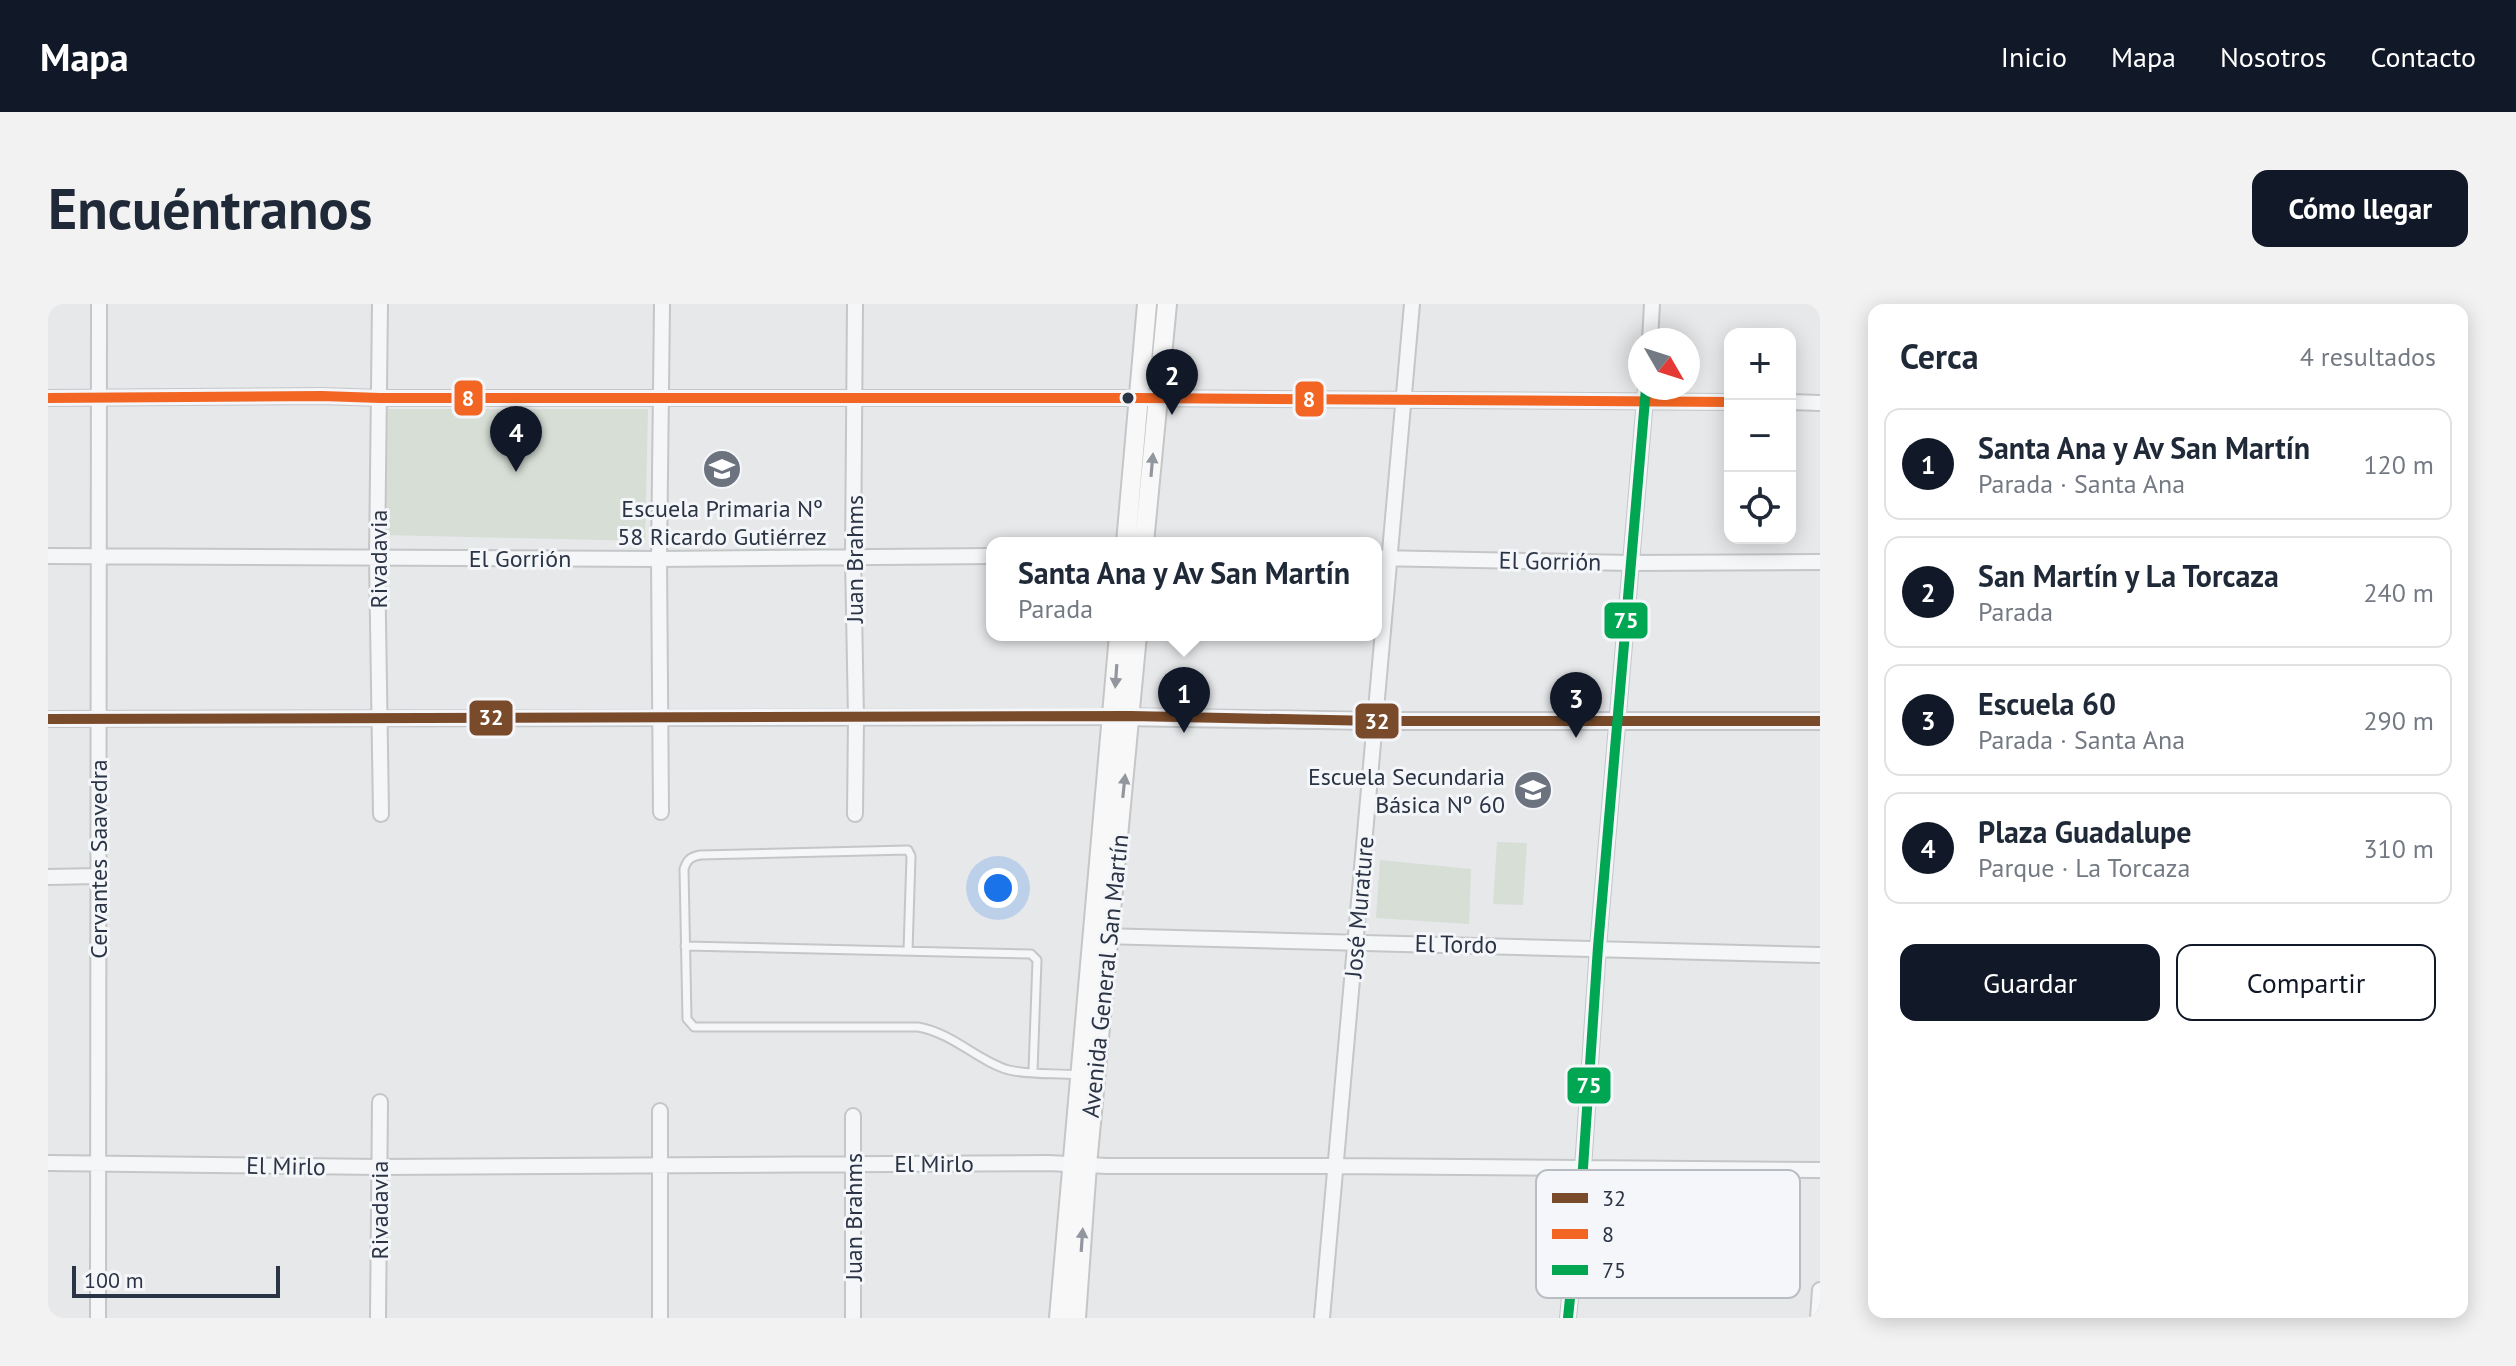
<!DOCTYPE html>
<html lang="es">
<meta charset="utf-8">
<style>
body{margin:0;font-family:"PT Sans",sans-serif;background:#f2f2f3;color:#1f2937}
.controls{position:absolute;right:24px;top:24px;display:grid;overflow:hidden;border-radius:16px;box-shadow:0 4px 20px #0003}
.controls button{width:72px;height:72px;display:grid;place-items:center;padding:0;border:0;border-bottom:2px solid #e0e1e3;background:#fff;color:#1f2937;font:40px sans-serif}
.compass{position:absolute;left:1580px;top:24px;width:72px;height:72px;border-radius:50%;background:#fff;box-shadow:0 4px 20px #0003;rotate:129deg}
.scale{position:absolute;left:24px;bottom:20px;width:208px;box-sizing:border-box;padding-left:8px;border:4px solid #2b3445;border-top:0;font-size:22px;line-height:28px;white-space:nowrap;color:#2b3445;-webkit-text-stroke:6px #f4f6f9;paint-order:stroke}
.you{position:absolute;left:950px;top:584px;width:28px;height:28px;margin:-20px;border:6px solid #fff;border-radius:50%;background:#1a73e8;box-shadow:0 0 0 12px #1a73e833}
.badge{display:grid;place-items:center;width:52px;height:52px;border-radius:50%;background:#111827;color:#fff;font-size:26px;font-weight:700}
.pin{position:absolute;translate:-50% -66px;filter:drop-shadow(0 2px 4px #0008)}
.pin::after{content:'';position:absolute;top:42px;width:28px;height:24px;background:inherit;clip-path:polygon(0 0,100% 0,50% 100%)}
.popup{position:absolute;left:938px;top:233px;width:396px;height:104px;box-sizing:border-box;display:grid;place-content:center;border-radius:16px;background:#fff;filter:drop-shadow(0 2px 6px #0005);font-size:26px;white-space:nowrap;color:#747a83}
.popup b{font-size:30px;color:#1f2937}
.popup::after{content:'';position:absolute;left:50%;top:100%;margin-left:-16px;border:16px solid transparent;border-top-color:#fff}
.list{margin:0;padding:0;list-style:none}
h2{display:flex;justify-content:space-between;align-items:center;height:104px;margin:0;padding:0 32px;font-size:34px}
h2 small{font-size:26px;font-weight:400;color:#747a83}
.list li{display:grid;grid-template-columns:52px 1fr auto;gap:24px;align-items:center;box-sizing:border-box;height:112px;margin:0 16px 16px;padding:0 16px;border:2px solid #e0e1e3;border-radius:16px}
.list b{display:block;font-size:30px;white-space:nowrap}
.list p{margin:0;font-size:26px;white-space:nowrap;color:#747a83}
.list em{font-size:26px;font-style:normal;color:#747a83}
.actions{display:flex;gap:16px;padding:24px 32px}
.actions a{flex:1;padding:18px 0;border:2px solid #111827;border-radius:16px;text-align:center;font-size:28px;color:#111827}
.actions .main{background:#111827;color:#fff}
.icon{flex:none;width:44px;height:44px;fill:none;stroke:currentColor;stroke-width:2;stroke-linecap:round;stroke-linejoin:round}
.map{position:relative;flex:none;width:1772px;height:1014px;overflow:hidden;border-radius:16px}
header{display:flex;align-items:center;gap:48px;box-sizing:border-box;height:112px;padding:0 40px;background:#111827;color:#fff}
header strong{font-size:38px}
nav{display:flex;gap:44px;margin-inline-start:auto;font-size:28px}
.intro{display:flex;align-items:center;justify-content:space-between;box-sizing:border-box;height:192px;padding:0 48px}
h1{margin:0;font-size:56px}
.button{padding:20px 36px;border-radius:16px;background:#111827;color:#fff;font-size:28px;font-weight:700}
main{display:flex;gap:48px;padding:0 48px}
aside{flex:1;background:#fff;border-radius:16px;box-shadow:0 4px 20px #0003}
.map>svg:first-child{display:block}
</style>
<header>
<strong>Mapa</strong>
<nav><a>Inicio</a><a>Mapa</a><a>Nosotros</a><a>Contacto</a></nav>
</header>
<div class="intro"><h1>Encuéntranos</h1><a class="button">Cómo llegar</a></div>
<main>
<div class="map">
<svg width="1772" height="1014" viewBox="0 0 1772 1014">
<rect width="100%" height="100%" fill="#e6e8ea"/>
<path fill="#d6ded6" d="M 338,105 L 600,105 L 597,237 L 336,231 Z
M 1449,538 L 1479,539 L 1475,601 L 1445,600 Z
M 1332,556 L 1423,565 L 1421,620 L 1328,614 Z"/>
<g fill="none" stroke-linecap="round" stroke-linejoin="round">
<g stroke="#c4c6c8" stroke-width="11">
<path id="service" d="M 637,642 L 983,650 L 989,656 L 985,767
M 860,647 L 863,552 L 860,546 L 652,551 C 642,553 639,556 636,565 L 639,715 L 646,723 L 870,723 C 905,729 931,758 961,766 C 982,771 1008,769 1030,771"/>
</g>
<g stroke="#c4c6c8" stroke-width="18">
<path id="minor" d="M 332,0 L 329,254 L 333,510
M 1602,36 L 1604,0
M 0,94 L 274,92 L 332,94 L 1090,94 L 1682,98
M 1742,98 L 1772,99
M 0,252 L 611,255 L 944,252
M 1328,254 L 1584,259 L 1772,258
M 0,415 L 1064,413
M 613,508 L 611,255 L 614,0
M 807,510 L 808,414 L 805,253 L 807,0
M 0,573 L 50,572
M 1053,632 L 1772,651
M 612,807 L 612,1014
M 805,812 L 805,1014
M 0,859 L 331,863 L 1000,859 L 1059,862 L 1288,862 L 1772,866
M 50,1014 L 51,0
M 330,1014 L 332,798
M 1274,1014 C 1306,676 1332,338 1364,0
M 1520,1014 L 1535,864 L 1550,643 L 1598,84
M 1770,1014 L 1772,986"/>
</g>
<g stroke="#c4c6c8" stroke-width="20">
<path id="tertiary" d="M 1070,413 L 1328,417 L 1772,417"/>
</g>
<g stroke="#c4c6c8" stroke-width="22">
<path id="secondary" d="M 1078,239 L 1099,0
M 1096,239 L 1119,0
M 1011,1014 L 1071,331
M 1028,1014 L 1039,861 L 1089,331"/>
</g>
<use href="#service" stroke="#f5f6f7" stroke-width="7"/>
<use href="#minor" stroke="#f5f6f7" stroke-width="14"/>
<use href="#tertiary" stroke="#f5f6f7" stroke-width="16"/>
<use href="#secondary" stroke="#f8f8f8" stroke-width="18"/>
<g stroke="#f4f6f9" stroke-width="16">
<path id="bus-1" d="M 0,415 L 1083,412 L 1328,417 L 1772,417"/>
</g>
<g stroke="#f4f6f9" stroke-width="16">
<path id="bus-2" d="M 0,94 L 274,92 L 332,94 L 1090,94 L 1682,98"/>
</g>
<g stroke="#f4f6f9" stroke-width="16">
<path id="bus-3" d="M 1520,1014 L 1535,864 L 1550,643 L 1598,84"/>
</g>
<use href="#bus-1" stroke="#7a4b2a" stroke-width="10"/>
<use href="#bus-2" stroke="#f26522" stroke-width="10"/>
<use href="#bus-3" stroke="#00a651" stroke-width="10"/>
</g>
<defs><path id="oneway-solid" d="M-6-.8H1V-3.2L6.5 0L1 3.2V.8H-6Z" transform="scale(2)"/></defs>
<g fill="#92969e">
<use href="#oneway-solid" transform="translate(1104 161) rotate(-85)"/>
<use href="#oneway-solid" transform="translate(1068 372) rotate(94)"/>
<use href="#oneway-solid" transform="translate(1076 482) rotate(-84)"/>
<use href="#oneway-solid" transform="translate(1034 936) rotate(-86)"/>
</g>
<defs>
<g id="school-disc" transform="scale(2)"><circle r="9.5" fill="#6c737f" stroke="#f4f6f9"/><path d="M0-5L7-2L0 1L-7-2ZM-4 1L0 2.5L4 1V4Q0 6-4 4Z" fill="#fff"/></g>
</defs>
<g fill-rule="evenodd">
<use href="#school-disc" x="674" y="165"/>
<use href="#school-disc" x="1485" y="486"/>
</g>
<circle fill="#2b3445" stroke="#f4f6f9" stroke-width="3" cx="1080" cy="94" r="7"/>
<g text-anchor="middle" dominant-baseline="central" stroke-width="6" stroke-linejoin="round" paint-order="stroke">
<g font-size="24" fill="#2b3445" stroke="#f4f6f9">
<text x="674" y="204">Escuela Primaria Nº<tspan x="674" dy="28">58 Ricardo Gutiérrez</tspan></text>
<text x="1457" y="472" text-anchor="end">Escuela Secundaria<tspan x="1457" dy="28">Básica Nº 60</tspan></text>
</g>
<g font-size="24" fill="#2b3445" stroke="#f4f6f9">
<text x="472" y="254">El Gorrión</text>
<text transform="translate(330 255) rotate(-90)">Rivadavia</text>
<text transform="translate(806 255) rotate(-90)">Juan Brahms</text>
<text transform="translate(1502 257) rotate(1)">El Gorrión</text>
<text transform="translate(50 555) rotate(-90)">Cervantes Saavedra</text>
<text transform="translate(1311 603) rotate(-85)">José Murature</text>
<text transform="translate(1408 640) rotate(1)">El Tordo</text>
<text transform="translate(1057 672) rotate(-84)">Avenida General San Martín</text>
<text x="886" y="859">El Mirlo</text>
<text transform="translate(238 862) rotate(1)">El Mirlo</text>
<text transform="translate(331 906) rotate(-90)">Rivadavia</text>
<text transform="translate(805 913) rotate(-90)">Juan Brahms</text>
</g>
</g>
<rect x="1488" y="866" width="264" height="128" rx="12" fill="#f4f6f9" stroke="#b8bcc3" stroke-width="2"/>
<rect x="1504" y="889" width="36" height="10" fill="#7a4b2a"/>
<rect x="1504" y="925" width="36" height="10" fill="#f26522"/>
<rect x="1504" y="961" width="36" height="10" fill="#00a651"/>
<g font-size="22" fill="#2b3445">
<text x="1554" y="902">32</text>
<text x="1554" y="938">8</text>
<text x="1554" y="974">75</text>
</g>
<g stroke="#f4f6f9" stroke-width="3">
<rect x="405" y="75" width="31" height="38" rx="8" fill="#f26522"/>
<rect x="1246" y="76" width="31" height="38" rx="8" fill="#f26522"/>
<rect x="1555" y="297" width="46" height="39" rx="8" fill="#00a651"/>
<rect x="420" y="395" width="46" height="38" rx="8" fill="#7a4b2a"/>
<rect x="1306" y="398" width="46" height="38" rx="8" fill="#7a4b2a"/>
<rect x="1518" y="762" width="46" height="39" rx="8" fill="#00a651"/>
</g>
<g font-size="22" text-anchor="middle" font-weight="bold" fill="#fff">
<text x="420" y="102">8</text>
<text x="1261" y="103">8</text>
<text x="1578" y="324">75</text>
<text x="443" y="421">32</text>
<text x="1329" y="425">32</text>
<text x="1541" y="789">75</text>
</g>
</svg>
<div class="controls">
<button>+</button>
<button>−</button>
<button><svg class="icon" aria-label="locate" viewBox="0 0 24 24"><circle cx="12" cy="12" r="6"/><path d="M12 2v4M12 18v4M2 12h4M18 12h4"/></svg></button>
</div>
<svg class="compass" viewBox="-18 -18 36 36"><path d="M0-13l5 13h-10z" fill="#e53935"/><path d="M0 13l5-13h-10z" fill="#747a83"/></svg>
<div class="scale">100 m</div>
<div class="you"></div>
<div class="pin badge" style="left:1136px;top:429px">1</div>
<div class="popup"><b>Santa Ana y Av San Martín</b>Parada</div>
<div class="pin badge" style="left:1124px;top:111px">2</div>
<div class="pin badge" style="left:1528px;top:434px">3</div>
<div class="pin badge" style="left:468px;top:168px">4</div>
</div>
<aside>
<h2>Cerca<small>4 resultados</small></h2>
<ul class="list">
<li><span class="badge">1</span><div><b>Santa Ana y Av San Martín</b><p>Parada · Santa Ana</p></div><em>120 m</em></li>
<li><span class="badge">2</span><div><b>San Martín y La Torcaza</b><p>Parada</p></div><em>240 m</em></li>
<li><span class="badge">3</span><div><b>Escuela 60</b><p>Parada · Santa Ana</p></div><em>290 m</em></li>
<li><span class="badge">4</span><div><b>Plaza Guadalupe</b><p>Parque · La Torcaza</p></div><em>310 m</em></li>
</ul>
<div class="actions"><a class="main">Guardar</a><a>Compartir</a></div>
</aside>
</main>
